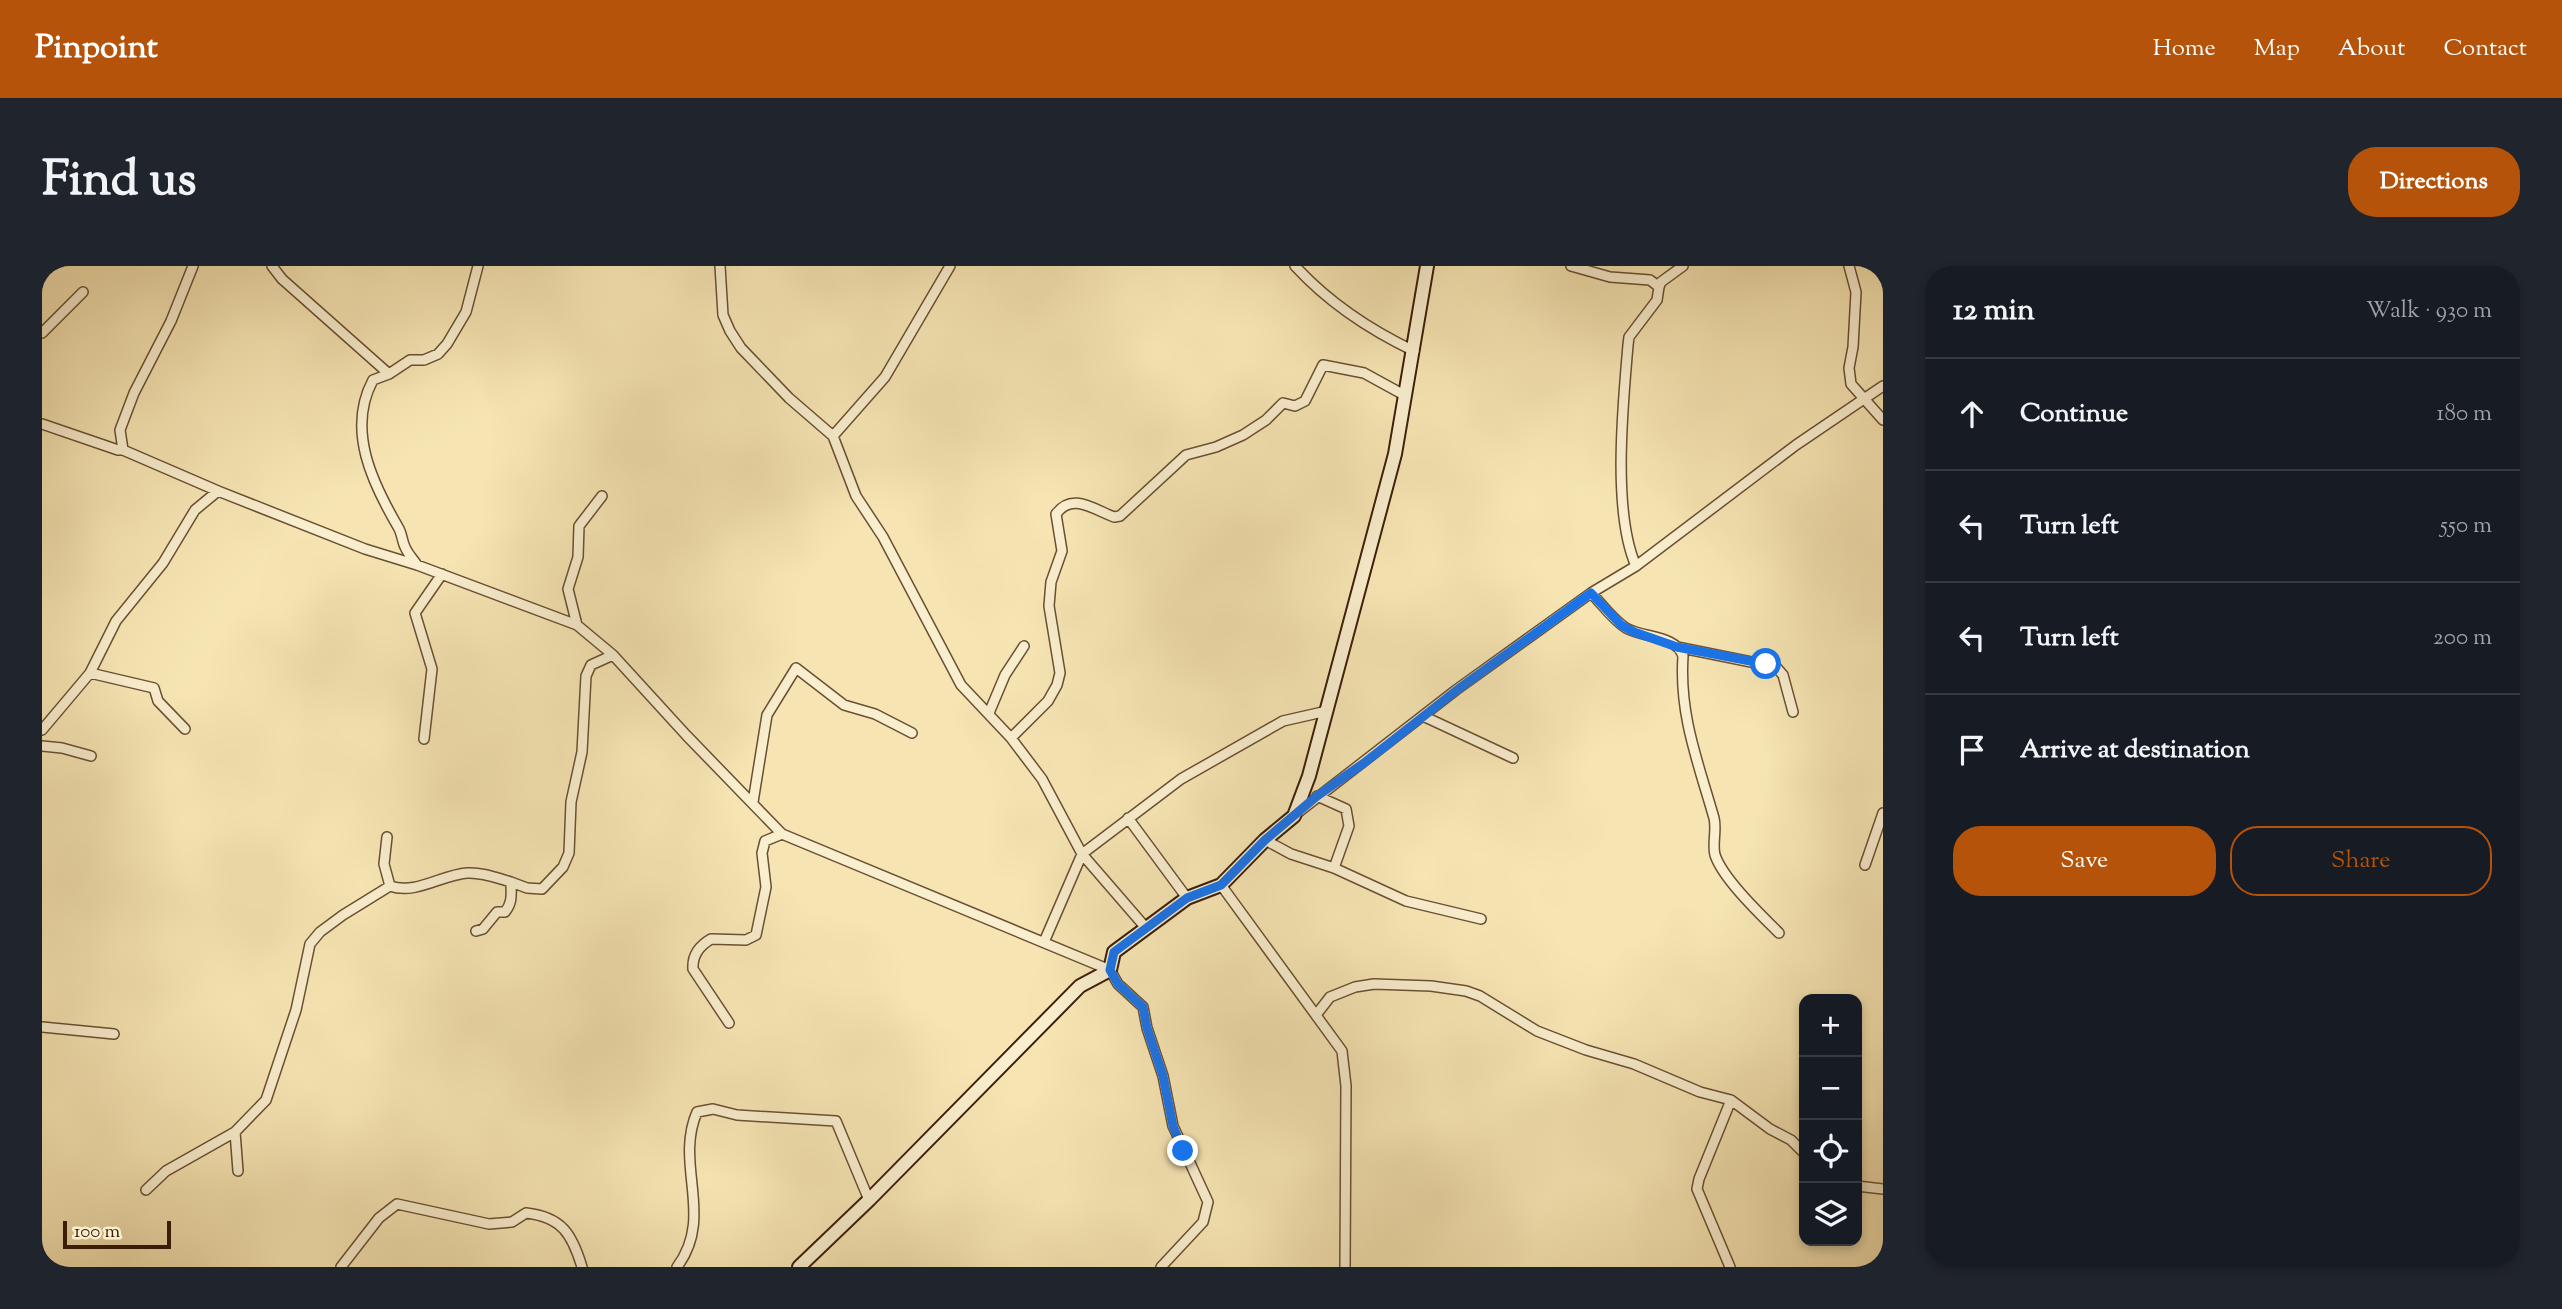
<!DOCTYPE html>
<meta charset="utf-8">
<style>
body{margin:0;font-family:"Sorts Mill Goudy",serif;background:#20242c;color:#f1f3f6}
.controls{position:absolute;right:21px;bottom:21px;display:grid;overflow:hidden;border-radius:14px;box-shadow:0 4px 10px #0003}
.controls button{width:63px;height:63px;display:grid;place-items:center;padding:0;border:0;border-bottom:2px solid #363941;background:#171b24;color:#f1f3f6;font:35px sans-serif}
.scale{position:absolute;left:21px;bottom:18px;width:108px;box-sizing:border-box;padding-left:7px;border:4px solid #3c1e08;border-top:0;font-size:19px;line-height:24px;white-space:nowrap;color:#3c1e08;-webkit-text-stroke:5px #f9eece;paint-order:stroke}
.stop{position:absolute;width:21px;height:21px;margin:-16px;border:5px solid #1a73e8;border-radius:50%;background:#fff}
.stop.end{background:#1a73e8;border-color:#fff;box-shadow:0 2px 7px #0008}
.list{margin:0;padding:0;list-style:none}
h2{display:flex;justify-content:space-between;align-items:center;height:91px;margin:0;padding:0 28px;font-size:30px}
h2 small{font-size:23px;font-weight:400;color:#9ea1a6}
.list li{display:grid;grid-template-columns:46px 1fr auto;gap:21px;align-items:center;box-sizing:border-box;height:112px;padding:0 28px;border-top:2px solid #363941}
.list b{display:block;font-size:26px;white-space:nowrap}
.list em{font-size:23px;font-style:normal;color:#9ea1a6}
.actions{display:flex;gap:14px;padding:21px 28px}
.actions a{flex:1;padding:16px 0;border:2px solid #b45309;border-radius:28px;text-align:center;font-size:24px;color:#b45309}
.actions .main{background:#b45309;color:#fff}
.icon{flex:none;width:38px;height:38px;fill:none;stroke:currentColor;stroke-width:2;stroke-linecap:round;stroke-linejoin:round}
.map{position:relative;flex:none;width:1841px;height:1001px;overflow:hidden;border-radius:28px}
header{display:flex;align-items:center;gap:42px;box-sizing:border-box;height:98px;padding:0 35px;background:#b45309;color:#fff}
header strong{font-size:33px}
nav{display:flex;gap:38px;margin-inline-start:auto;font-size:24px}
.intro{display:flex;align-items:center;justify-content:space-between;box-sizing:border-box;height:168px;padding:0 42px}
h1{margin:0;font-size:49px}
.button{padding:18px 32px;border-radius:28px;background:#b45309;color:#fff;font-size:24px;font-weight:700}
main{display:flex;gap:42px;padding:0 42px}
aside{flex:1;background:#171b24;border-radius:28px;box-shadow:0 4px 10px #0003}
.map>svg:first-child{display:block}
</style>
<header>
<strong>Pinpoint</strong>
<nav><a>Home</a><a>Map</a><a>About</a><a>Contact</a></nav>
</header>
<div class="intro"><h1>Find us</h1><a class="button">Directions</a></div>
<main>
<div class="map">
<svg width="1841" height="1001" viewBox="0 0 1841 1001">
<rect width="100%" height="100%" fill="#f6e5b3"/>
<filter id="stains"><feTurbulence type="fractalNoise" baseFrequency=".00286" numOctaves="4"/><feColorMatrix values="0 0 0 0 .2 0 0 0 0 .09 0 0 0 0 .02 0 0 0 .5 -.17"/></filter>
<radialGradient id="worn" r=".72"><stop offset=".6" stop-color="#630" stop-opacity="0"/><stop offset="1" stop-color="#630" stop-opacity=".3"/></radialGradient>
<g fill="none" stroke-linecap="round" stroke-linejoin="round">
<g stroke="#6a5033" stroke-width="12">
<path id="minor" d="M 230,0 L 240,13 L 347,108
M 678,0 L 681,49 L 688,65 L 699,82 L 747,132 L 791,170 L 814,230 L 841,271 L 919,419 L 969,472 L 1000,513 L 1040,588 L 1104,662
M 1253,0 C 1287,37 1326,63 1372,85
M 1529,0 L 1568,11 L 1608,14 L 1617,21 L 1615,34 L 1587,71 L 1586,79 C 1581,138 1570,246 1594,300
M 1807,0 L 1814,26 L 1811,81 L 1807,102 L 1809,118 L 1841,154
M 1617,21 L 1619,16 L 1641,0
M 0,67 L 41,26
M 0,158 L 76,184 L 81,184 L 176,225 L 323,283 L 375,299 L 535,359 L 571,389 L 645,470 L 740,568 L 1068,704 L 1076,718 L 1101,741 L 1105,762 L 1121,810 L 1131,860 L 1166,936 L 1161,956 L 1119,1001
M 791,170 L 843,111 L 908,0
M 81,184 L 78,164 L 92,127 L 129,55 L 151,0
M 375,299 C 371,293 366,288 363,281 C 360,275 360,267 356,261 C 331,218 304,164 331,114 L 347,108 L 368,94 L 382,94 L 396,88 L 405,78 L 424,46 L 436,0
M 1549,327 C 1560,338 1571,354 1584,362 C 1601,372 1634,369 1641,390 C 1637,449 1656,496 1672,552 C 1675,564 1670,578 1673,589 C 1681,613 1719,649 1737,667
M 535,359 L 526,323 L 536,291 L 537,260 L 560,230
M 1635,381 L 1734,401 L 1741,409 L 1751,446
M 48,407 L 112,422 L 116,435 L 143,463
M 947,447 L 963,409 L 982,380
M 1381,450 L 1471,492
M 0,464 L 48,407 L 74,355 L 121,297 L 153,244 L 176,225
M 969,472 L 1006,435 L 1015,419 L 1018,407 L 1007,340 L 1009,316 L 1020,285 L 1014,248 C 1030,226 1051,243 1072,251 L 1078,250 L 1144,189 L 1174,181 L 1201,169 L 1224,154 L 1241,137 L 1253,140 L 1263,135 L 1281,99 L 1322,107 L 1364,130
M 382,473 L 390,403 L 373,347 L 400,308
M 0,480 L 20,482 L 49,490
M 1275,530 L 1304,543 L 1307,560 L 1292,602
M 711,536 L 725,449 L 754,402 L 802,439 L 833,448 L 870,467
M 1254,548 L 1414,424 L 1549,327 L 1594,300 L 1754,179 L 1841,120
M 1086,552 L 1145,632
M 345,571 L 342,598 L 348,620
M 1223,574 L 1249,588 L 1292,602 L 1364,635 L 1439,653
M 1823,599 L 1841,547
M 1179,619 L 1300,785 L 1304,820 L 1303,1001
M 434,665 L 441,663 L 455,646 L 463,646 C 471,636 469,628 469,616 L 485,622 L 500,623 L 521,601 L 527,587 L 529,536 L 540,486 L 544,410 L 549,399 L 571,389
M 1002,676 L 1040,588 L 1139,513 L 1241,455 L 1285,445
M 1274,749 L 1288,731 L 1313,721 L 1332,718 L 1389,720 L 1424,725 L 1438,730 L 1495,765 L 1544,784 L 1592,798 L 1658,826 L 1689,834 L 1728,863 L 1749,874 L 1762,887
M 687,757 L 651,703 C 650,689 657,680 669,673 L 704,674 L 714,669 L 724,621 L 720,587 L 723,575 L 740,568
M 0,761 L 72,768
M 193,866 L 196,905
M 1815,920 L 1841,923
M 104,924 L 124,905 L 193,866 L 224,834 L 254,744 L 268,678 L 278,666 L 301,649 L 348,620 C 374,629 399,609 425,607 C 440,606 455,612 469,616
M 299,1001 L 337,952 L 355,938 L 447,958 L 470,956 L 484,947 C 520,951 530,968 540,1001
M 635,1001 C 673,950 632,899 655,846 L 671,843 L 695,849 L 794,855 L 827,934
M 1688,1001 L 1655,923 L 1657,913 L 1689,834"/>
</g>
<g stroke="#3c1e08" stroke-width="16">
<path id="secondary" d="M 757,1001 L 827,934 L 1038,720 L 1068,704 L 1072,686 L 1145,632 L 1179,619 L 1223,574 L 1252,550 L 1267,510 L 1353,188 L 1385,0"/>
</g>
<use href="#minor" stroke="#f9eece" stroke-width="9"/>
<use href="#secondary" stroke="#f9eece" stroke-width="12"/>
</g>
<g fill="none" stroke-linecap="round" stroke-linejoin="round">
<path stroke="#1a73e8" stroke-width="9" d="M 1141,885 L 1131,860 L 1121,810 L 1105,762 L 1101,741 L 1076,718 L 1068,704 L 1072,686 L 1145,632 L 1179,619 L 1223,574 L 1275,530 L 1322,497 L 1415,424 L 1549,327 L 1579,359 L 1592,366 L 1635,381 L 1724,398"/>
</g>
<rect width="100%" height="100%" filter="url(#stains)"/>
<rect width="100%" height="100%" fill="url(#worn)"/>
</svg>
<div class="controls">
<button>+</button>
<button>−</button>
<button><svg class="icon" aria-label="locate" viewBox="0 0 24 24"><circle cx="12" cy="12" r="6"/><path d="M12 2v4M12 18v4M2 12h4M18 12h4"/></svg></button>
<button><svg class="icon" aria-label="layers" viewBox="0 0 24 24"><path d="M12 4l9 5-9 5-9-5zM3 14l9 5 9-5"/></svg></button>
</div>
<div class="scale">100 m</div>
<div class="stop" style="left:1724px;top:398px"></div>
<div class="stop end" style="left:1141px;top:885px"></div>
</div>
<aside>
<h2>12 min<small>Walk · 930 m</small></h2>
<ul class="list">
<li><svg class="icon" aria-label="ahead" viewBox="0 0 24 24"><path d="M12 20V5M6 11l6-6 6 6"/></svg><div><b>Continue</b></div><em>180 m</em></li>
<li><svg class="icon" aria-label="left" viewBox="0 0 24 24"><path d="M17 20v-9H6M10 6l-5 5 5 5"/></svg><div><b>Turn left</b></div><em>550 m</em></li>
<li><svg class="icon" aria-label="left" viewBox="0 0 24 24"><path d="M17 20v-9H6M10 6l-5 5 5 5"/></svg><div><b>Turn left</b></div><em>200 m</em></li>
<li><svg class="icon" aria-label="arrive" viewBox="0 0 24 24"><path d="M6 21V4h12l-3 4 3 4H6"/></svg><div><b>Arrive at destination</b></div></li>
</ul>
<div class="actions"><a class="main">Save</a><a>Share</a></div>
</aside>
</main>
